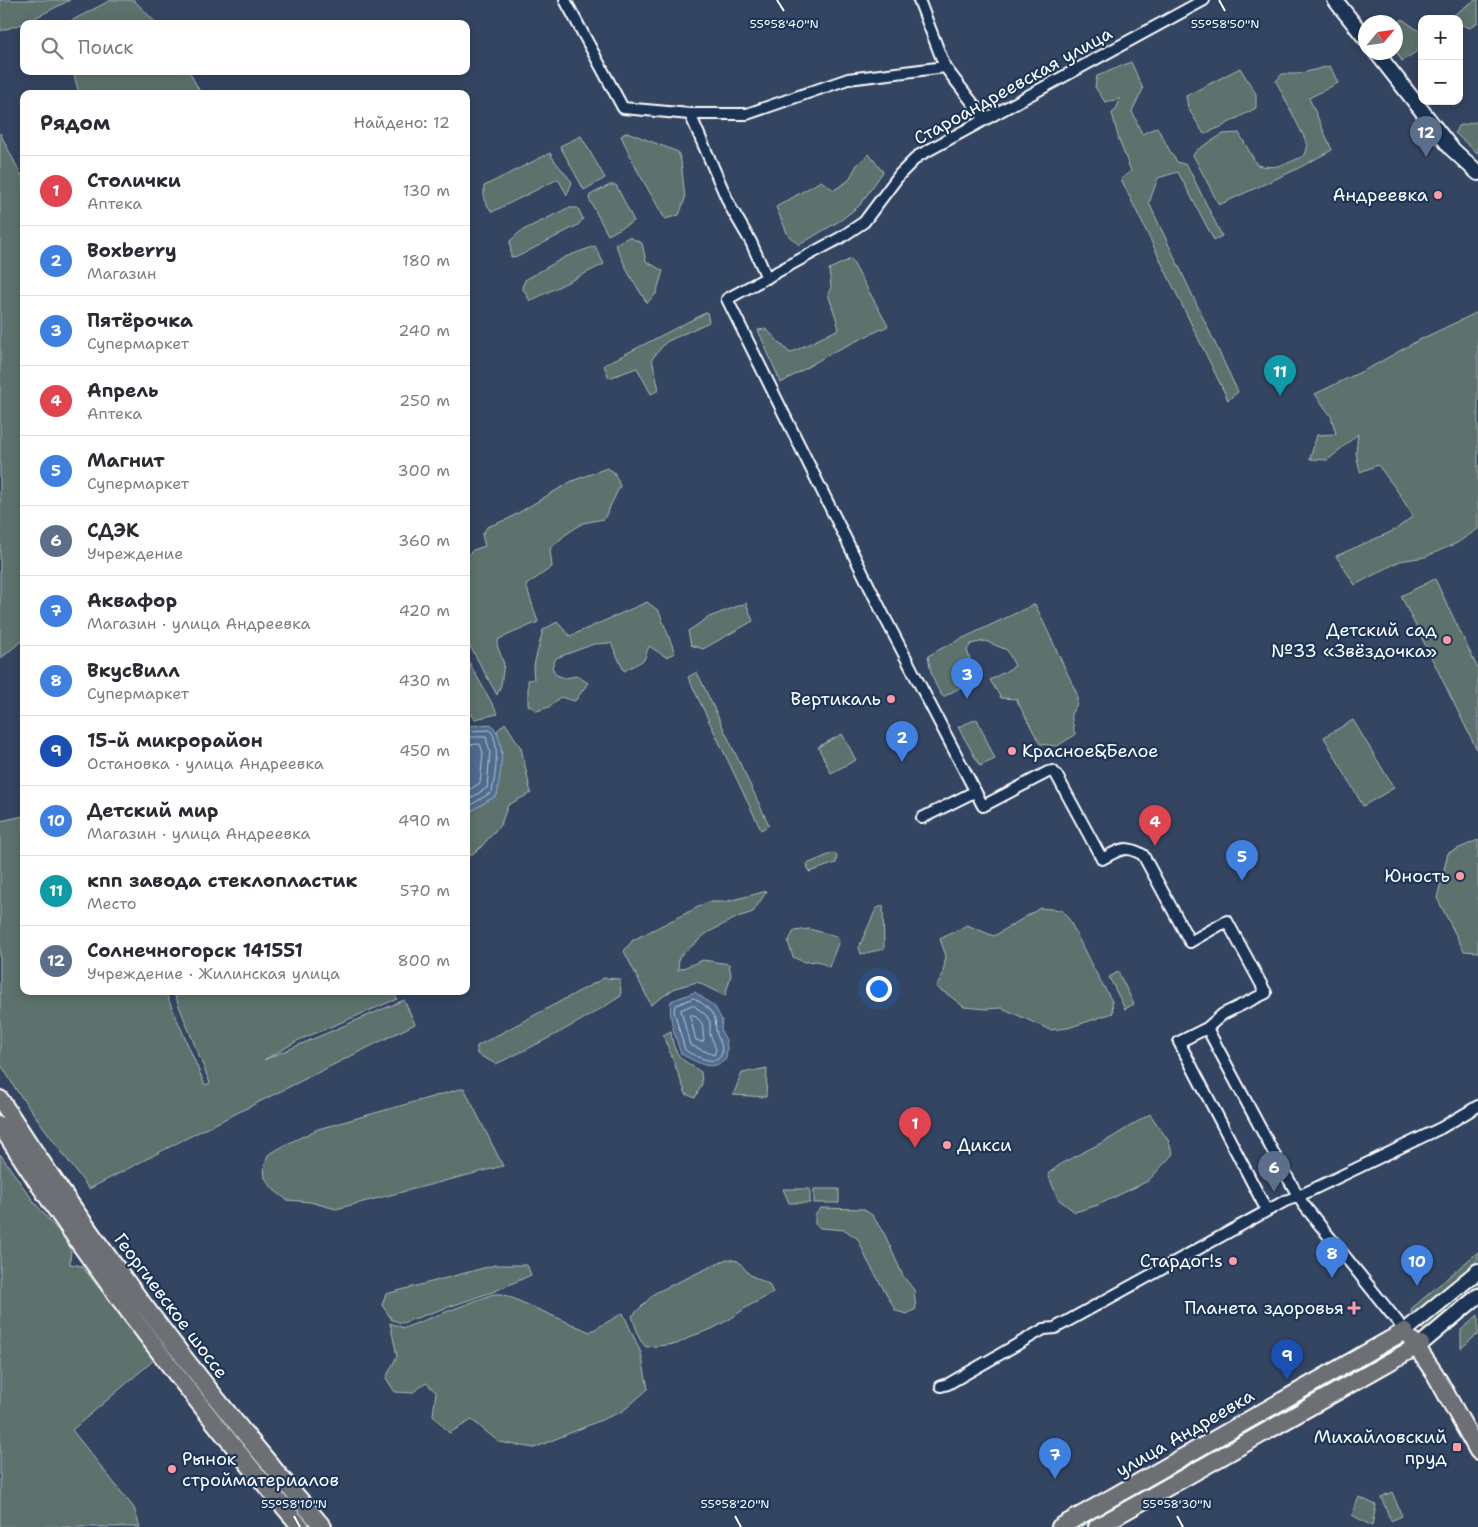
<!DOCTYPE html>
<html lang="ru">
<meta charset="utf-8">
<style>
body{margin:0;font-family:"Shantell Sans",sans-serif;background:#f7f7f7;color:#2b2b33}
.controls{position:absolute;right:15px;top:15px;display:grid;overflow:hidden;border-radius:10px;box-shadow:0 2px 12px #0003}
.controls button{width:45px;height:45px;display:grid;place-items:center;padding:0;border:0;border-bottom:1px solid #e1e1e2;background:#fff;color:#2b2b33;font:25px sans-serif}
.compass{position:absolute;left:1358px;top:15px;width:45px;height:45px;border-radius:50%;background:#fff;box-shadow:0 2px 12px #0003;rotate:61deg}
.you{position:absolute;left:878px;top:988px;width:18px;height:18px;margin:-12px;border:4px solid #fff;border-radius:50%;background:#1a73e8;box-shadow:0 0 0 8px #1a73e833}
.badge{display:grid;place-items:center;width:32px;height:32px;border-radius:50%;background:#2563eb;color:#fff;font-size:16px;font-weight:700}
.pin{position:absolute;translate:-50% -41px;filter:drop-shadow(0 1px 2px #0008)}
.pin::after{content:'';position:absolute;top:26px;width:18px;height:15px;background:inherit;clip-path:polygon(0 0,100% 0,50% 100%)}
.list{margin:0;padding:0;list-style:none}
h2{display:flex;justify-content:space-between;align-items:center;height:65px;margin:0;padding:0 20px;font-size:21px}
h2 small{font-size:16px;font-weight:400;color:#7c7c81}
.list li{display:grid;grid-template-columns:32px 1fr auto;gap:15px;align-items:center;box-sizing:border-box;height:70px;padding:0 20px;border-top:1px solid #e1e1e2}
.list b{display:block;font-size:19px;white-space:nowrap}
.list p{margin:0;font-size:16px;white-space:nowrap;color:#7c7c81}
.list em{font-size:16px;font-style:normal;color:#7c7c81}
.icon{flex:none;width:28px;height:28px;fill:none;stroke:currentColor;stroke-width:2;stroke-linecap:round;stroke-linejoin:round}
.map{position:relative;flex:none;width:1478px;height:1527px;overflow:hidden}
.search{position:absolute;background:#fff;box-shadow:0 2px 12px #0003;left:20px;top:20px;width:450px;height:55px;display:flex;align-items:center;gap:12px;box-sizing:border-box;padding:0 18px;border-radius:10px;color:#7c7c81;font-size:19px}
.panel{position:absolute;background:#fff;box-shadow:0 2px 12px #0003;left:20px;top:90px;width:450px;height:905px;border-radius:10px}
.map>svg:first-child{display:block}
</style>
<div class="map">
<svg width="1478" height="1527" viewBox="0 0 1478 1527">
<rect width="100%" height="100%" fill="#344562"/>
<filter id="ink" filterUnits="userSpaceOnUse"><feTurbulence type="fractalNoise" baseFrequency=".02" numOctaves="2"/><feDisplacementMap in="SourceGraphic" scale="10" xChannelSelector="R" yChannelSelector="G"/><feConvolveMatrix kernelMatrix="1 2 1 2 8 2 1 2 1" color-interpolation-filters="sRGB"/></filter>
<g filter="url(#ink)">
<path fill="#5d726d" stroke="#aeb8b6" d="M 0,0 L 70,0 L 25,23 L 0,31 Z
M 111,0 L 134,0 L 157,24 L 65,24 Z
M 1475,0 L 1478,0 L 1478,22 L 1470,28 L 1459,24 L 1459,19 L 1448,19 Z
M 1402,19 L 1422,33 L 1422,48 L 1402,61 L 1396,51 L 1396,27 Z
M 1131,62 L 1143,89 L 1132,111 L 1142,134 L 1157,127 L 1171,153 L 1177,162 L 1187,165 L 1222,236 L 1214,240 L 1178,172 L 1158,178 L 1149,203 L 1238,392 L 1228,400 L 1121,179 L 1131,171 L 1119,140 L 1112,113 L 1116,110 L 1120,99 L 1105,102 L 1095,87 L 1097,76 Z
M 1330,66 L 1338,83 L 1309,98 L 1332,150 L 1295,170 L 1219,205 L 1193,155 L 1197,150 L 1223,134 L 1239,133 L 1257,165 C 1276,170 1289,163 1305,155 L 1308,145 L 1276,81 L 1282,74 L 1298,74 Z
M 1240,68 L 1256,94 L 1256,108 L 1221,127 L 1204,134 L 1188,108 L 1186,96 Z
M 73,71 L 189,71 L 201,94 L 79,94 Z
M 1478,120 L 1478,152 L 1477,153 L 1455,133 L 1458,126 L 1476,122 Z
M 627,132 L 678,152 L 681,161 L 685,199 L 679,215 L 665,219 L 637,170 L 621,136 Z
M 0,133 L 21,175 L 24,174 L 24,639 L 0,659 Z
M 581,136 L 605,178 L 584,190 L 560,146 Z
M 550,153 L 554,160 L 572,182 L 567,195 L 558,179 L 492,212 L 484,200 L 484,186 Z
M 869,154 L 883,172 L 859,206 L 841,220 L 799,245 L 788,235 L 776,207 L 821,181 L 834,190 L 848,181 L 857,165 Z
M 610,185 L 616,185 L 634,221 L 608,235 L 589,199 L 590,195 Z
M 568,208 L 578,208 L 583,219 L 578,225 L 519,256 L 511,257 L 510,241 L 521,231 Z
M 629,237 L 642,243 L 646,261 L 663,271 L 656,294 L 647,303 L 629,274 L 615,244 Z
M 595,246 L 604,264 L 530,301 L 522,287 L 525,280 L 565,257 Z
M 851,259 L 888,326 L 831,353 L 781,383 L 758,330 L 766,329 L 790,353 L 839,329 L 836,318 L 828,294 L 831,287 L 829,269 Z
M 707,312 L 709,322 L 666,342 L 652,359 L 659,390 L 651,394 L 637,368 L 609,378 L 604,365 Z
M 1478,312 L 1478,529 L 1457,543 L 1425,557 L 1400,561 L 1355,585 L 1336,556 L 1395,530 L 1413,516 L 1398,492 L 1378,465 L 1360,472 L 1356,453 L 1358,434 L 1328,460 L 1310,459 L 1317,435 L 1336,434 L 1331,416 L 1315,394 L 1371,367 L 1419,340 Z
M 607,468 L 614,472 L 620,486 L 604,519 L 583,523 L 565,535 L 550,549 L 552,567 L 526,585 L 538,622 L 499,639 L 497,645 L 504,664 L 501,685 L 497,695 L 466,639 L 466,557 L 473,550 L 485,546 L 482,535 L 487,527 L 508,519 L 572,481 Z
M 1435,579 L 1478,669 L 1478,752 L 1401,596 Z
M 647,602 L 659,611 L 675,653 L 666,657 L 649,646 L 644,660 L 624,671 L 611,643 L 594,644 L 556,658 L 552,667 L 556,675 L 565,678 L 577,676 L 588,683 L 575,701 L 560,697 L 549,707 L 537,711 L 528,705 L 528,680 L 534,679 L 533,669 L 543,630 L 557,622 L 570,636 Z
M 746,603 L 753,621 L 703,649 L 691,645 L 688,631 L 709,617 Z
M 1035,604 L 1077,694 L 1077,704 L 1071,714 L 1075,735 L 1057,746 L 1040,744 L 1016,699 L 1001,698 L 990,680 L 1015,666 L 1007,650 L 985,641 L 971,644 L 967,650 L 976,679 L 943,697 C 934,685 930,671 928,656 L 942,648 Z
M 466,657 L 498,714 L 475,719 L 466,707 Z
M 697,672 L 769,825 L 761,830 L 688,677 Z
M 977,719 L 995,759 L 980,766 L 958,727 Z
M 1353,720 L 1394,788 L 1363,806 L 1324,737 Z
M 505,723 L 521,748 L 531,793 L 508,805 L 501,824 L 481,847 L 466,859 L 466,814 L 497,795 L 502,751 L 497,731 Z
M 842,734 L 856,760 L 831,773 L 818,747 Z
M 24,816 L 24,991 L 165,991 L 205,1085 L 210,1083 L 173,991 L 394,991 L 397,999 L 299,1040 L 264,1060 L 404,1000 L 415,1024 L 181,1141 L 89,1189 L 17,1091 L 0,1063 L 0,821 Z
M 1478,840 L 1478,952 L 1464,951 L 1437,898 L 1448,853 Z
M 833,853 L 837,856 L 836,863 L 809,872 L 807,864 Z
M 767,891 L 753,912 L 738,917 L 707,933 L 679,957 L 678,970 L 703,960 L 729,964 L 731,975 L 725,996 L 697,982 L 675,988 L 651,1005 L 624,951 L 633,940 L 708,902 L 725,902 Z
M 883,905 L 884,949 L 861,954 L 859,947 L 876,909 Z
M 1040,908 L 1062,910 L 1070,921 L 1091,964 L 1112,1001 L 1113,1013 L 1068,1028 L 1050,1030 L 1002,1008 L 986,1009 L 964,1007 L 950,996 L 936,987 L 942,977 L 946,956 L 940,939 L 967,925 L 994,936 Z
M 809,929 L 836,936 L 839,941 L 829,967 L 818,961 L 804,962 L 793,957 L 788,942 L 794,931 Z
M 1118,972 L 1134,1004 L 1125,1009 L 1109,977 Z
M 604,978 L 620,979 L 621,996 C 581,1022 539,1044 496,1064 L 477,1054 L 477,1046 Z
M 671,1031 C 674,1058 681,1058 701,1072 L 702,1084 L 695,1098 L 686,1094 C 678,1074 671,1054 663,1035 Z
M 767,1068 L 766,1097 L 733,1095 L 742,1073 Z
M 464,1088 L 503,1166 L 336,1209 L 310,1202 L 287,1200 L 274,1190 L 265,1178 L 264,1168 L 268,1155 L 285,1145 L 318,1129 Z
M 1150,1114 L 1168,1140 L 1173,1154 L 1148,1181 L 1098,1205 L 1075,1212 L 1058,1199 L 1048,1174 L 1062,1163 L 1111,1138 Z
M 0,1154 L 34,1202 L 64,1238 L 71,1249 L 70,1264 L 82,1266 L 154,1360 L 72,1430 L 134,1508 L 140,1527 L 0,1527 Z
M 783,1189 L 810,1189 L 810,1203 L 789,1203 Z
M 814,1189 L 839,1189 L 839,1203 L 814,1203 Z
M 821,1208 L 863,1209 L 872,1215 L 885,1235 L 903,1276 L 914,1290 L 916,1309 L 907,1314 L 896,1311 L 867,1260 L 858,1239 L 845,1230 L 820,1228 L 815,1224 L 815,1215 Z
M 1478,1252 L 1478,1260 L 1414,1313 L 1411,1313 L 1412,1308 Z
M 727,1259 L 738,1261 L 750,1275 L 769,1284 L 773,1293 L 747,1307 L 730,1319 L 712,1329 L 692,1336 L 677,1344 L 646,1347 L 640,1340 L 632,1316 L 655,1293 Z
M 495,1265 L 527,1265 L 531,1275 L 495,1291 L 402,1323 L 392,1320 L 382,1305 L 386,1294 Z
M 1478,1279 L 1478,1287 L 1426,1332 L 1422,1328 Z
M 493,1294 L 503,1294 L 590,1332 L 623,1313 L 641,1353 L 648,1389 L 623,1411 L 534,1448 L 499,1442 L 472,1420 L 449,1433 L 433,1415 L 436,1392 L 426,1383 L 412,1393 L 395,1392 L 386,1378 L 397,1356 L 390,1323 L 404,1328 Z
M 1478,1315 L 1478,1334 L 1461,1348 L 1461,1330 Z
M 1398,1343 L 1400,1344 L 1401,1348 L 1082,1527 L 1072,1527 Z
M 1392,1492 L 1402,1516 L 1391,1521 L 1381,1497 Z
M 1359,1497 L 1376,1505 L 1372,1526 L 1352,1515 Z"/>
<path fill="#506c8f" stroke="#96a7bc" d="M 491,724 C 508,742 500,773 497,795 L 466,814 L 466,728 L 468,726 Z
M 695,992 L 715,1007 L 722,1020 L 721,1031 L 726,1040 L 727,1049 L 726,1059 C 711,1073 697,1062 681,1054 C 676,1038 668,1019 671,1001 Z"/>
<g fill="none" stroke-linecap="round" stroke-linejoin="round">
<path stroke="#b9c4d2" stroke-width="1" d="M 466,731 L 490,730 C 501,743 495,776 492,792 L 466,808
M 466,737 L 486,737 L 490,752 L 487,788 L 466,801
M 466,745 L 480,744 L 483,753 L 480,783 L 466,792
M 694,998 C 700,1002 708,1007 712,1013 C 717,1020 715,1024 716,1031 C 717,1038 722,1042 722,1050 C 722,1070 694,1056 685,1050 L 674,1011 L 675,1006 Z
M 693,1005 L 706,1015 L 710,1022 L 710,1034 L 716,1049 L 714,1055 L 690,1045 L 681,1010 Z
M 691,1015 L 694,1015 L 702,1023 L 704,1040 L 702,1042 L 696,1040 L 690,1017 Z"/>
<g stroke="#fff" stroke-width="14">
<path id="minor" d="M 565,0 L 623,108 L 690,114 L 747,114 L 848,79 L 945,67
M 919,0 L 945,67 L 985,119
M 1204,0 L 918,156 L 900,174 L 864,222 L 840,238 L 727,299 L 883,614 L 983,806 L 1048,772 L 1053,771 L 1057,776 L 1102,859 C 1119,850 1125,844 1143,855 L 1190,942 L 1227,921 L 1266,993 L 1223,1014 L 1207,1028 L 1179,1042 L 1267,1211
M 690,114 L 730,206 L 751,242 L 767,278
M 922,818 L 974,792
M 1207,1028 L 1278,1161 L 1303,1204 L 1405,1331
M 941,1386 L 948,1384 L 1044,1329 L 1055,1328 L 1285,1201 L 1299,1196 L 1441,1128 L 1478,1106"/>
</g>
<g stroke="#fff" stroke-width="18">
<path id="secondary" d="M 1335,0 L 1366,39
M 1376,52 L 1451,148 L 1478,173
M 1405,1331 L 1478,1271
M 1421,1344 L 1478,1296"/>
</g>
<g stroke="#fff" stroke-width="20">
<path id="primary" d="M 0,1099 C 97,1250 206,1391 323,1527
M 0,1125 C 90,1266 192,1400 301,1527
M 1411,1339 L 1435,1374 L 1478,1451
M 1060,1527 L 1405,1331
M 1097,1527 L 1421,1344"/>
</g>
<use href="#minor" stroke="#1d3557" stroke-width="10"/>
<use href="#secondary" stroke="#1d3557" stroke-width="14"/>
<use href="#primary" stroke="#6c6f75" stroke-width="16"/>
</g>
</g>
<path fill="none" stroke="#fff" stroke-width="2" d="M 777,0 L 784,11M 1219,0 L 1225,11M 294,1516 L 300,1527M 735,1516 L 741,1527M 1177,1516 L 1183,1527"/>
<g fill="#ff9aa2" stroke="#1d3557" stroke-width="2">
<circle cx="1438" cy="195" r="5"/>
<circle cx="1447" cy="640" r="5"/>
<circle cx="891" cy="699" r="5"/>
<circle cx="1012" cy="751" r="5"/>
<circle cx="1460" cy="876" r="5"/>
<circle cx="947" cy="1145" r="5"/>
<circle cx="1233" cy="1261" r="5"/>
<path d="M1351.5 1300.5h5v5h5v5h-5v5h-5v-5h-5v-5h5z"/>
<rect x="1452" y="1442" width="10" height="10" rx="2.5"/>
<circle cx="172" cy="1469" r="5"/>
</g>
<g text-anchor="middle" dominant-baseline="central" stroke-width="4.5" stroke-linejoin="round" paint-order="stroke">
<g font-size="18" fill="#fff" stroke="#1d3557">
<text transform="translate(1013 86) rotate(-29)">Староандреевская улица</text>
<text transform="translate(171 1306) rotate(53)">Георгиевское шоссе</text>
<text transform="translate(1185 1433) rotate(-30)">улица Андреевка</text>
</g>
<g font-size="18" fill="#fff" stroke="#1d3557" text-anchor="end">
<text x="1428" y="195">Андреевка</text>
<text x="1437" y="630">Детский сад<tspan x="1437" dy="21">№33 «Звёздочка»</tspan></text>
<text x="881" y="699">Вертикаль</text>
<text x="1022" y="751" text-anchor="start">Красное&amp;Белое</text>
<text x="1450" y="876">Юность</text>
<text x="957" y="1145" text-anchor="start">Дикси</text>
<text x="1223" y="1261">Стардог!s</text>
<text x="1344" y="1308">Планета здоровья</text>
<text x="1447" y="1437">Михайловский<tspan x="1447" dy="21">пруд</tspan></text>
<text x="182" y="1459" text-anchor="start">Рынок<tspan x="182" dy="21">стройматериалов</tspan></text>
</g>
</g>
<g font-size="12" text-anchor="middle" fill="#fff" stroke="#1d3557" stroke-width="4.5" stroke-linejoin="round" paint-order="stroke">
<text x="784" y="28">55°58'40"N</text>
<text x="1225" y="28">55°58'50"N</text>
<text x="294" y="1508">55°58'10"N</text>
<text x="735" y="1508">55°58'20"N</text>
<text x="1177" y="1508">55°58'30"N</text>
</g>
</svg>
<div class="controls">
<button>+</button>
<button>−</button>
</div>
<svg class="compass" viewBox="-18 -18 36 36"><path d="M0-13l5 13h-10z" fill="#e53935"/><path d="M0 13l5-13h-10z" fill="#7c7c81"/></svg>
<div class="you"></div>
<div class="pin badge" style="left:915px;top:1148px;background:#e0444e">1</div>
<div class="pin badge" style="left:902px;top:762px;background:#3f7fe0">2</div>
<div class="pin badge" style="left:967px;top:699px;background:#3f7fe0">3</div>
<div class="pin badge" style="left:1155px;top:846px;background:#e0444e">4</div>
<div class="pin badge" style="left:1242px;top:881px;background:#3f7fe0">5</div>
<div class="pin badge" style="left:1274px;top:1192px;background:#5c6f8a">6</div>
<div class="pin badge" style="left:1055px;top:1479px;background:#3f7fe0">7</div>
<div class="pin badge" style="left:1332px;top:1278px;background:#3f7fe0">8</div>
<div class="pin badge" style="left:1287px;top:1380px;background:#1a4fb4">9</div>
<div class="pin badge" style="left:1417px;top:1286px;background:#3f7fe0">10</div>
<div class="pin badge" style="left:1280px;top:396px;background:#0f9aa8">11</div>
<div class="pin badge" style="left:1426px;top:157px;background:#5c6f8a">12</div>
<div class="search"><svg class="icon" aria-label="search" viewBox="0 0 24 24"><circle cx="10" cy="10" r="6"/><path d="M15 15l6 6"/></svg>Поиск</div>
<section class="panel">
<h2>Рядом<small>Найдено: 12</small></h2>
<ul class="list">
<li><span class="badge" style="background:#e0444e">1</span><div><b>Столички</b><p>Аптека</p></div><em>130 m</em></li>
<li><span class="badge" style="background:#3f7fe0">2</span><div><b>Boxberry</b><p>Магазин</p></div><em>180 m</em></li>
<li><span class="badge" style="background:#3f7fe0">3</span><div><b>Пятёрочка</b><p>Супермаркет</p></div><em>240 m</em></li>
<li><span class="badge" style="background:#e0444e">4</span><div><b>Апрель</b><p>Аптека</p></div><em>250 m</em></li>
<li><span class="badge" style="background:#3f7fe0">5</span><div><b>Магнит</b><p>Супермаркет</p></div><em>300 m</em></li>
<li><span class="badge" style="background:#5c6f8a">6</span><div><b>СДЭК</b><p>Учреждение</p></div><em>360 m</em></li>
<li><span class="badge" style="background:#3f7fe0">7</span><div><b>Аквафор</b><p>Магазин · улица Андреевка</p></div><em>420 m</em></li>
<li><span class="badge" style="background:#3f7fe0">8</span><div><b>ВкусВилл</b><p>Супермаркет</p></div><em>430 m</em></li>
<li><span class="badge" style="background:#1a4fb4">9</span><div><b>15-й микрорайон</b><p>Остановка · улица Андреевка</p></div><em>450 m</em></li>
<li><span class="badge" style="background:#3f7fe0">10</span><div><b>Детский мир</b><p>Магазин · улица Андреевка</p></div><em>490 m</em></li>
<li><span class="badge" style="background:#0f9aa8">11</span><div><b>кпп завода стеклопластик</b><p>Место</p></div><em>570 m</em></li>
<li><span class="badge" style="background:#5c6f8a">12</span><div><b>Солнечногорск 141551</b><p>Учреждение · Жилинская улица</p></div><em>800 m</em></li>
</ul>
</section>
</div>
